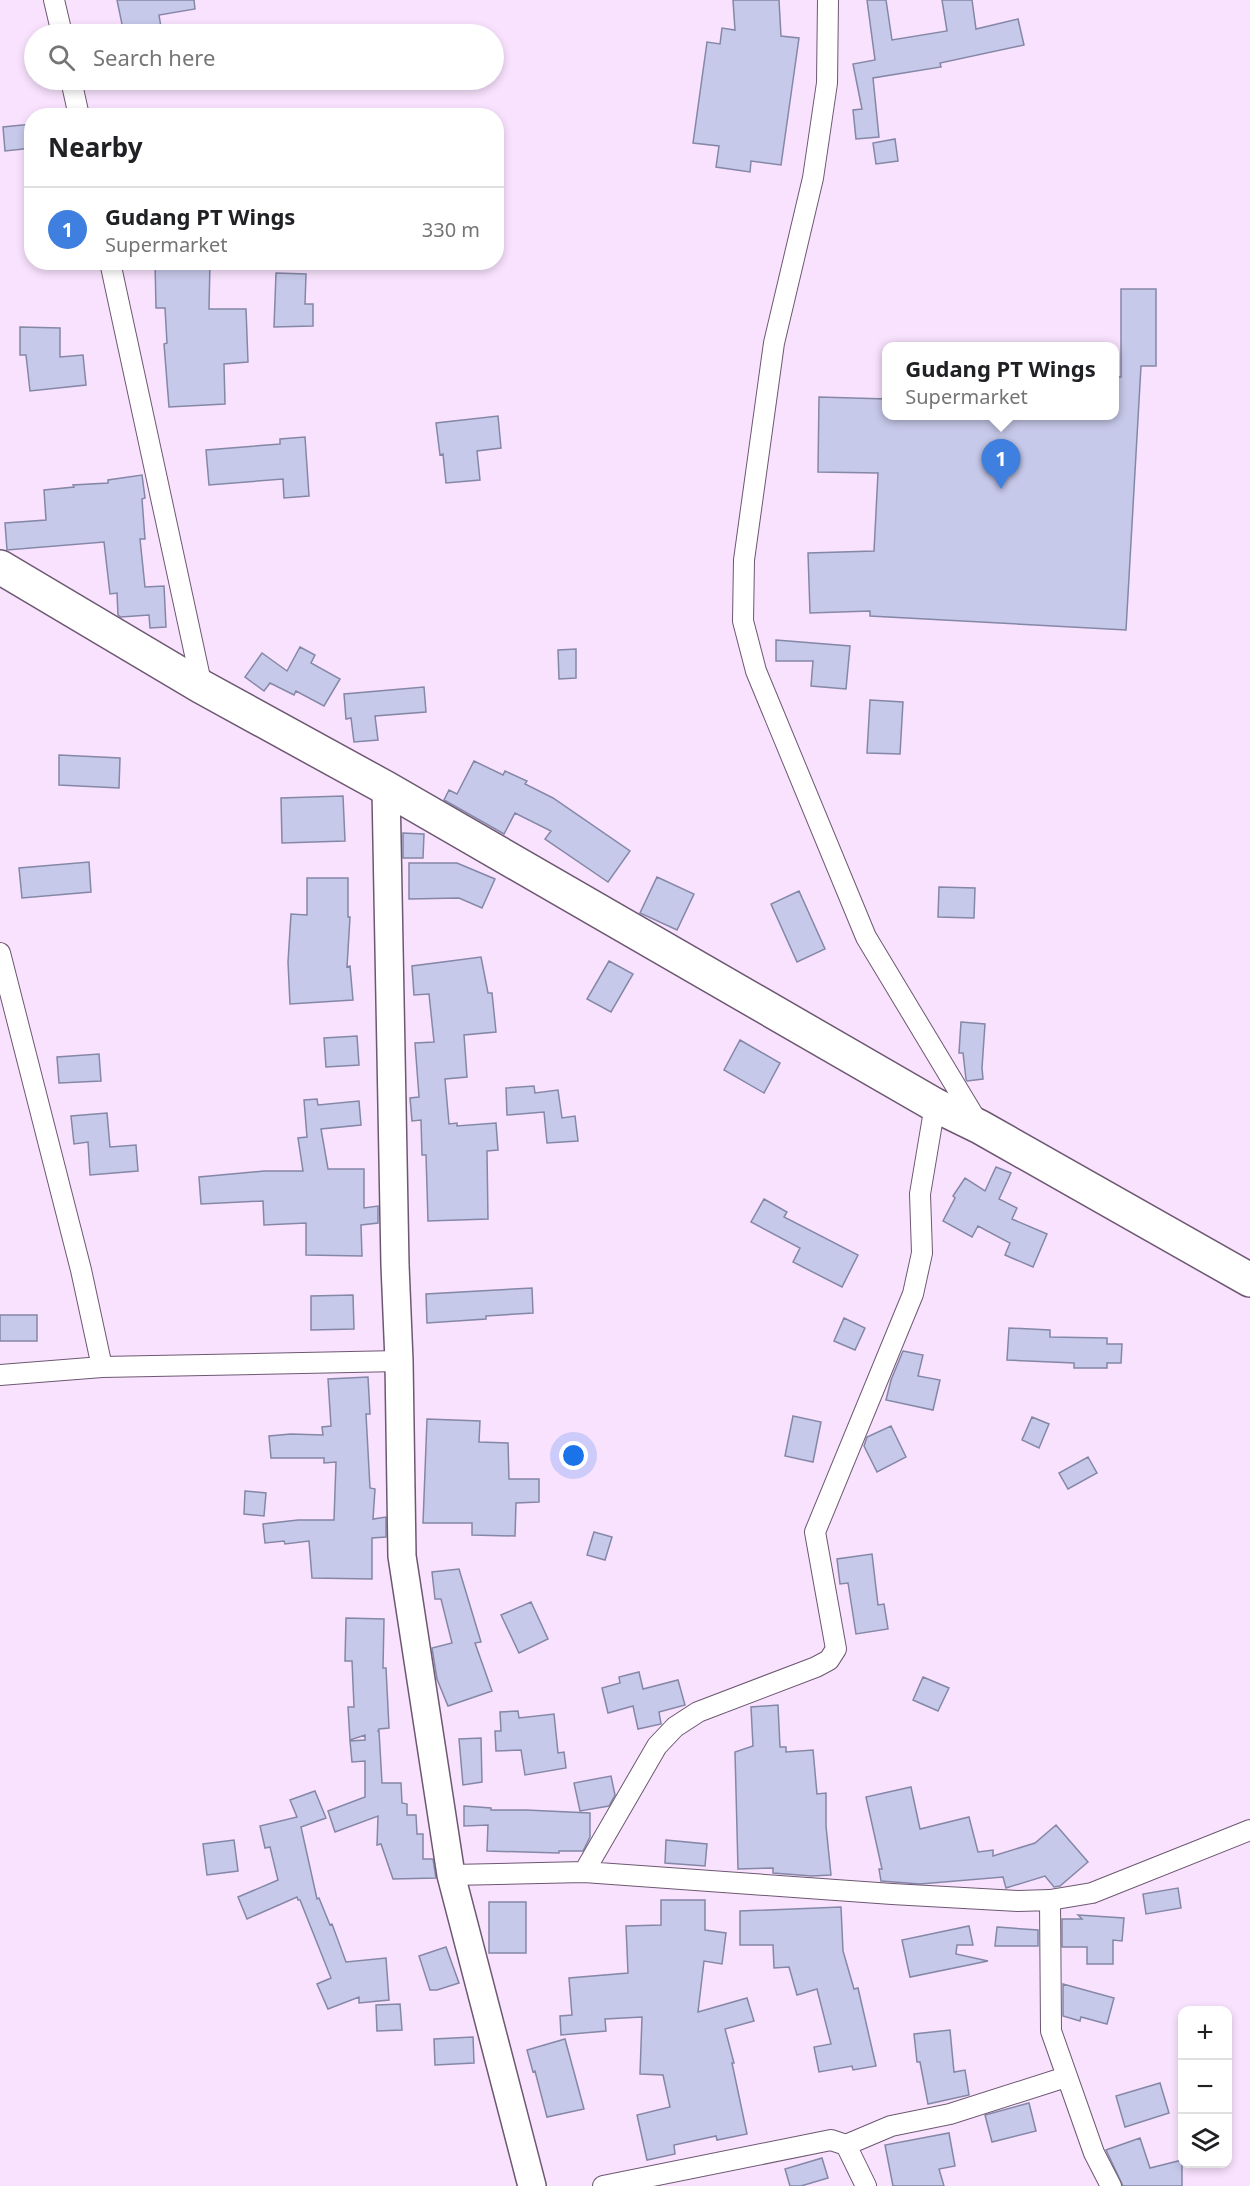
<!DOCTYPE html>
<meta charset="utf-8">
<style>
body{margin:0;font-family:"Noto Sans",sans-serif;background:#f6f6f6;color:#202124}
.controls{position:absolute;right:18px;bottom:18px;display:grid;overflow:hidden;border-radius:12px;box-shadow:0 3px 9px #0003}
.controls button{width:54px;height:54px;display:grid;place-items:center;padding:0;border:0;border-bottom:2px solid #e0e0e0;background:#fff;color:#202124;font:30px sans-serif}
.you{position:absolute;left:574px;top:1456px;width:21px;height:21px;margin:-15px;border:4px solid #fff;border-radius:50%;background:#1a73e8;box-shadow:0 0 0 9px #1a73e833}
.badge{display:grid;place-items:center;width:39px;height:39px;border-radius:50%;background:#bb2c28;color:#fff;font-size:20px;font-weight:700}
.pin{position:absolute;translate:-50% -50px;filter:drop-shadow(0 2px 3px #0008)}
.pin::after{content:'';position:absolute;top:32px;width:21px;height:18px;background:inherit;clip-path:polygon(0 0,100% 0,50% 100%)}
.popup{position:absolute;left:882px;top:342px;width:237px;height:78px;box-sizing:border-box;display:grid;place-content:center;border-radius:12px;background:#fff;filter:drop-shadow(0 2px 4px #0005);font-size:20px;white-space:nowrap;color:#757577}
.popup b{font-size:22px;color:#202124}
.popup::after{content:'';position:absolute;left:50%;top:100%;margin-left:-12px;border:12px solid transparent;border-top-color:#fff}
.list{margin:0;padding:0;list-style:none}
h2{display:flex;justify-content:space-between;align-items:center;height:78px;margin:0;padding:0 24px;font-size:26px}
h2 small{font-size:20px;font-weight:400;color:#757577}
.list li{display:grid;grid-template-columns:39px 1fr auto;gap:18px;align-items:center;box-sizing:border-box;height:84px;padding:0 24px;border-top:2px solid #e0e0e0}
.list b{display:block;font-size:22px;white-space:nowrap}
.list p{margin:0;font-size:20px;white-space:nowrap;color:#757577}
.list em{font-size:20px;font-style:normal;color:#757577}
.icon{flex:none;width:33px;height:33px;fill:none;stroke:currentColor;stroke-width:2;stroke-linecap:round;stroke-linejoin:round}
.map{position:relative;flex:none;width:1250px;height:2186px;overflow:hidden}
.search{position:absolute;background:#fff;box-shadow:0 3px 9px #0003;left:24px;top:24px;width:480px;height:66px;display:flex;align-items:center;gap:15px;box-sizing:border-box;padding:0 21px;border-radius:33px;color:#757577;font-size:22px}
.panel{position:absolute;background:#fff;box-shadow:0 3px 9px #0003;left:24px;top:108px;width:480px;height:162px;border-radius:24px}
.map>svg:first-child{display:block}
</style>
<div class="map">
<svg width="1250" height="2186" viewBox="0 0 1250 2186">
<rect width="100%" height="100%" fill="#f9e2fe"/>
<path fill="#c7c9ea" stroke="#8587a6" stroke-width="1.5" d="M 117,0 L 194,0 L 195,9 L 159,15 L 162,33 L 124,34 Z
M 733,0 L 779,0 L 781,36 L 799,38 L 781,165 L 751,161 L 750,172 L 716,167 L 719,146 L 693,143 L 707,42 L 720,44 L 722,28 L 735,30 Z
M 867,0 L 886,0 L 892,40 L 947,31 L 942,0 L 972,0 L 976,29 L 1018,19 L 1024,45 L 940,63 L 941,67 L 873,78 L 879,137 L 856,139 L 853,110 L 862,109 L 853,64 L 875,60 Z
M 32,124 L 32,148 L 5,151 L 3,127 Z
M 895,139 L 898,161 L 876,164 L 873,143 Z
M 155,262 L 210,262 L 209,309 L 246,309 L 248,362 L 224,364 L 225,404 L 169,407 L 164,344 L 167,343 L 165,308 L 156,308 Z
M 276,273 L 306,274 L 305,304 L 313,304 L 313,326 L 274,327 Z
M 1121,289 L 1156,289 L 1156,366 L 1141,366 L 1126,630 L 870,616 L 870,611 L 810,613 L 808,553 L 874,551 L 878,473 L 818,472 L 819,397 L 887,399 L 887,416 L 1115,416 L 1115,377 L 1121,377 Z
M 20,327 L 60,328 L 60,357 L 83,355 L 86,385 L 30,391 L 26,355 L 20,355 Z
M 498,416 L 501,448 L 477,451 L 480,480 L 446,483 L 443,454 L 440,455 L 436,423 Z
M 305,437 L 309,496 L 284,498 L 283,479 L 209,485 L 206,450 L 280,444 L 280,439 Z
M 142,475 L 145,498 L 142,499 L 145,539 L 140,539 L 145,587 L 164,586 L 166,627 L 150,628 L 149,615 L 121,617 L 118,615 L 117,593 L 110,594 L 104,542 L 7,550 L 5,523 L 46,520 L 44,490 L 74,487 L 73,485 L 108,483 L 108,480 Z
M 776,640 L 850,646 L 846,689 L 811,686 L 813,661 L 776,661 Z
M 300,647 L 315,655 L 311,663 L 340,679 L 324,706 L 296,691 L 294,695 L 270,683 L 264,691 L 245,677 L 262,653 L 287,671 Z
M 576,649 L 576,678 L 559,679 L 558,650 Z
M 424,687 L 426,712 L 375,716 L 378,740 L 354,742 L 351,718 L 346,719 L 344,694 Z
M 870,700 L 903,702 L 900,754 L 867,753 Z
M 59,755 L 120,758 L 119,788 L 59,785 Z
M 474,761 L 503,775 L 505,771 L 527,781 L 525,784 L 553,798 L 630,851 L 608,882 L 545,839 L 551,831 L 515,813 L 504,834 L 444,800 L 449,790 L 457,794 Z
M 343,796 L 345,841 L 282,843 L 281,798 Z
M 403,833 L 424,834 L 423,858 L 403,858 Z
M 89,862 L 91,892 L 22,898 L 19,868 Z
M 409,863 L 457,863 L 495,879 L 482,908 L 459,898 L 409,899 Z
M 657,877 L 694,894 L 677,930 L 640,913 Z
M 307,878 L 348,878 L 348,917 L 350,917 L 347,967 L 350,966 L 353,1000 L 290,1004 L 288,962 L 291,914 L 307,915 Z
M 939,887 L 975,888 L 974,918 L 938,917 Z
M 799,891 L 825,949 L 797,962 L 771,904 Z
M 481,957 L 488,993 L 492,993 L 496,1032 L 464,1035 L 467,1077 L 445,1079 L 449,1124 L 457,1123 L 457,1126 L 496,1123 L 498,1150 L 487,1151 L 488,1219 L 428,1221 L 426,1155 L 422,1155 L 421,1120 L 412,1121 L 410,1098 L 419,1097 L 415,1043 L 434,1042 L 429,994 L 414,995 L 412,966 Z
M 609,961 L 633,974 L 611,1012 L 587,999 Z
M 961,1022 L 985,1024 L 982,1068 L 983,1079 L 967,1081 L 966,1079 L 963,1053 L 959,1053 Z
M 357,1036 L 359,1065 L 326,1067 L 324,1038 Z
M 740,1040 L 780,1063 L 764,1093 L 724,1070 Z
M 99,1054 L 101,1081 L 59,1083 L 57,1057 Z
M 534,1086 L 535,1093 L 558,1090 L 562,1118 L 575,1116 L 578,1141 L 547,1143 L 544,1112 L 507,1115 L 506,1088 Z
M 317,1099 L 318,1105 L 359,1101 L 361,1125 L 321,1129 L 328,1169 L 364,1169 L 364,1208 L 378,1206 L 378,1223 L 361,1225 L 362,1256 L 306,1255 L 306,1223 L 264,1225 L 263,1201 L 201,1204 L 199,1177 L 264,1171 L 303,1171 L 298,1138 L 307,1137 L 304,1100 Z
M 107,1113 L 110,1147 L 136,1145 L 138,1171 L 90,1175 L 88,1142 L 74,1144 L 71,1116 Z
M 996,1167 L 1011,1173 L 999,1199 L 1017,1208 L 1012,1219 L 1047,1234 L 1033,1267 L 1005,1255 L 1010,1243 L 978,1226 L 972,1237 L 943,1221 L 955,1198 L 953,1196 L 965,1178 L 985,1191 Z
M 764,1199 L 787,1212 L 784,1217 L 858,1255 L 842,1287 L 793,1262 L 800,1248 L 751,1222 Z
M 532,1288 L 533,1313 L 486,1316 L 486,1319 L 427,1323 L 426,1294 Z
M 353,1295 L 354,1329 L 311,1330 L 311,1296 Z
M 0,1315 L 37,1315 L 37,1341 L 0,1341 Z
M 844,1318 L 865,1328 L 855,1350 L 834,1341 Z
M 1009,1328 L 1050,1330 L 1050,1337 L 1107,1338 L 1107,1344 L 1122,1344 L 1121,1363 L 1107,1363 L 1107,1368 L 1074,1368 L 1074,1363 L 1007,1360 Z
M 903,1351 L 923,1355 L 918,1376 L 940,1380 L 933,1410 L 886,1400 L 891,1380 Z
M 368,1377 L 370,1414 L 366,1414 L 370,1488 L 375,1489 L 373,1519 L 386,1517 L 386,1537 L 372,1538 L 372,1579 L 312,1578 L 309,1541 L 285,1544 L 284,1541 L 265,1543 L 263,1524 L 298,1520 L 334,1520 L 336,1462 L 324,1463 L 324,1458 L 271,1458 L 269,1436 L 291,1434 L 323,1435 L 322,1427 L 331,1426 L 328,1379 Z
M 793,1416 L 821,1422 L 813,1462 L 785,1456 Z
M 1032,1417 L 1049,1424 L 1039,1448 L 1022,1440 Z
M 427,1419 L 480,1421 L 479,1442 L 508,1443 L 509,1479 L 539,1479 L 539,1502 L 516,1503 L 515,1536 L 472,1535 L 472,1523 L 423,1523 Z
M 891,1426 L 906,1457 L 877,1472 L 864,1446 L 867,1437 Z
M 1088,1457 L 1097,1473 L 1068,1489 L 1059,1473 Z
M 245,1491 L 266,1493 L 264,1516 L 244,1514 Z
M 594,1532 L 612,1537 L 605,1560 L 587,1555 Z
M 872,1554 L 878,1605 L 884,1604 L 888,1629 L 856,1634 L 848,1583 L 840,1584 L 837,1559 Z
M 459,1569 L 481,1642 L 475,1643 L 492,1691 L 448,1706 L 437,1679 L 432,1648 L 452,1643 L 441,1599 L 435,1599 L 432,1572 Z
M 531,1602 L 548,1639 L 519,1653 L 501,1615 Z
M 346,1618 L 384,1619 L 383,1668 L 386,1668 L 389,1728 L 379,1729 L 378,1731 L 379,1731 L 382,1783 L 401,1783 L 402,1803 L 407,1804 L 407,1815 L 416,1815 L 417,1834 L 423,1834 L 423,1859 L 433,1859 L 436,1878 L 393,1879 L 381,1844 L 377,1845 L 378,1816 L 335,1832 L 328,1811 L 365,1797 L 365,1761 L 352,1762 L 350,1741 L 365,1740 L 365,1735 L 350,1740 L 348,1707 L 354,1707 L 352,1661 L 345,1661 Z
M 639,1672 L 643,1689 L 678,1680 L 685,1705 L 659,1712 L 661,1724 L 638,1729 L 633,1706 L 608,1713 L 602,1688 L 620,1683 L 619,1677 Z
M 923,1677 L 949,1688 L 938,1711 L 913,1700 Z
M 778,1705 L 780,1747 L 786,1747 L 786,1752 L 813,1750 L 817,1794 L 826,1793 L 826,1826 L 831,1875 L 812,1876 L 773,1873 L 773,1868 L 738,1869 L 735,1752 L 753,1746 L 751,1707 Z
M 518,1711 L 519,1718 L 554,1714 L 558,1753 L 564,1752 L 566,1768 L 525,1775 L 521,1750 L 496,1751 L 495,1731 L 501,1731 L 500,1712 Z
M 481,1738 L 482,1782 L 463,1785 L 459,1739 Z
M 611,1776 L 615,1795 L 609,1806 L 580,1811 L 574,1783 Z
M 911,1787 L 920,1829 L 969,1817 L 978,1852 L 993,1850 L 993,1856 L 1035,1843 L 1056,1825 L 1088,1862 L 1060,1886 L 1054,1887 L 1045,1876 L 1006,1888 L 1003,1877 L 920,1884 L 881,1881 L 879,1869 L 882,1869 L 866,1797 Z
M 315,1791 L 326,1818 L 301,1827 L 317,1899 L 319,1898 L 330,1925 L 332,1924 L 346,1962 L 386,1958 L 389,2000 L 359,2003 L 359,1997 L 328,2009 L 317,1984 L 331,1978 L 300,1900 L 298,1900 L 297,1897 L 247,1919 L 238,1897 L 278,1880 L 270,1847 L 265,1848 L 260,1826 L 297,1817 L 290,1800 Z
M 464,1806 L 491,1808 L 491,1810 L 526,1810 L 590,1813 L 590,1837 L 583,1851 L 559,1851 L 559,1853 L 487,1851 L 488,1825 L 464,1826 Z
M 234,1840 L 238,1871 L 207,1875 L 203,1844 Z
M 666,1840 L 707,1844 L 705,1866 L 665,1863 Z
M 1178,1888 L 1181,1908 L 1146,1914 L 1143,1894 Z
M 661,1900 L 705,1900 L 705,1930 L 726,1933 L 722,1964 L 704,1961 L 698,2012 L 747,1998 L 754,2021 L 725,2029 L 734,2063 L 732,2063 L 747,2134 L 717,2140 L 716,2136 L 674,2145 L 675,2154 L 647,2160 L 637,2115 L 670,2107 L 663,2075 L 640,2074 L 642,2017 L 605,2019 L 606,2031 L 561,2035 L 560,2016 L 572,2015 L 569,1978 L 628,1973 L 626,1926 L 661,1925 Z
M 489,1902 L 526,1902 L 526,1953 L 489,1953 Z
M 841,1907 L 843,1951 L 854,1989 L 858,1988 L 876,2066 L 853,2070 L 852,2066 L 819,2072 L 814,2047 L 831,2044 L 817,1989 L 797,1995 L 789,1967 L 774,1968 L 773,1945 L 740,1945 L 740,1911 Z
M 1078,1915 L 1124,1918 L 1122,1941 L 1113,1940 L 1113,1964 L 1087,1964 L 1087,1947 L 1062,1947 L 1062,1919 L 1082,1919 Z
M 969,1926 L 973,1945 L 957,1945 L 956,1954 L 988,1961 L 910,1977 L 902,1940 Z
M 997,1927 L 1038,1930 L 1038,1946 L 995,1946 Z
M 446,1947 L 459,1983 L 437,1990 L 430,1990 L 419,1956 Z
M 1063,1984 L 1114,1998 L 1107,2024 L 1081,2017 L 1080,2021 L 1063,2016 Z
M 400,2004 L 402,2030 L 377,2031 L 376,2005 Z
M 950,2030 L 954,2072 L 965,2070 L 969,2095 L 928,2104 L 920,2062 L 917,2062 L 914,2034 Z
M 473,2037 L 474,2063 L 435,2065 L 434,2039 Z
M 565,2039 L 584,2109 L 547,2117 L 535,2071 L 533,2072 L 527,2050 Z
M 1160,2083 L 1169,2113 L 1125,2127 L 1116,2096 Z
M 1029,2103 L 1036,2131 L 992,2142 L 985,2115 Z
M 949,2133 L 955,2166 L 939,2169 L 944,2186 L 893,2186 L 885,2145 Z
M 1140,2138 L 1150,2168 L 1182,2160 L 1182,2186 L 1123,2186 L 1106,2150 Z
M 822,2158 L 828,2178 L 801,2186 L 790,2186 L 785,2169 Z"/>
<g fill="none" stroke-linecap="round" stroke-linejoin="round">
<g stroke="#6d5871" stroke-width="22">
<path id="street" d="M 54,0 L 62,34
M 828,0 L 827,83 L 813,178 L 774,343 L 744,560 L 743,621 L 756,671 L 866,937 L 978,1123
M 71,80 L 79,116
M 110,262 L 202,687
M 0,953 L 81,1270 L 102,1367 L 399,1361
M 0,1375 L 102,1367
M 584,1872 L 657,1746 L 675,1727 L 698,1712 L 816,1667 L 829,1660 L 836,1649 L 815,1532 L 913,1294 L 922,1253 L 920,1194 L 935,1105
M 451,1875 L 584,1872 L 892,1894 L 1018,1901 L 1050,1900 L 1092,1893 L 1250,1830
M 1050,1900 L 1051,2031 L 1094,2153 L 1111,2186
M 846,2145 L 891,2126 L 950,2114 L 1066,2077
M 603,2186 L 831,2140 L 846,2145 L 866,2186"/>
</g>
<g stroke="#6d5871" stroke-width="30">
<path id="secondary" d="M 386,788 L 395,1265 L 399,1361 L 402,1556 L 451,1875 L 532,2186"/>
</g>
<g stroke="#6d5871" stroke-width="36">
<path id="highway" d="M 0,567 L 202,687 L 386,788 L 935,1105 L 980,1127 L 1250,1280"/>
</g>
<use href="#street" stroke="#fff" stroke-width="20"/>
<use href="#secondary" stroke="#fff" stroke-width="27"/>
<use href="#highway" stroke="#fff" stroke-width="33"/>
</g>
</svg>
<div class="controls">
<button>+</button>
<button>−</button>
<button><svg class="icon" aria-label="layers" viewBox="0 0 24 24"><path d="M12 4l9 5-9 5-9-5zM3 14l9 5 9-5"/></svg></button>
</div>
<div class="you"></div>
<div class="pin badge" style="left:1001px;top:489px;background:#3f7fe0">1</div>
<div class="popup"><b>Gudang PT Wings</b>Supermarket</div>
<div class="search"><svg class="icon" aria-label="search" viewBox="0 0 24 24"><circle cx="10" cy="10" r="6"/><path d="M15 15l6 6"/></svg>Search here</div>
<section class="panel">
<h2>Nearby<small></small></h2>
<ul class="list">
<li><span class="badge" style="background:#3f7fe0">1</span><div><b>Gudang PT Wings</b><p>Supermarket</p></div><em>330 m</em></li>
</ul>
</section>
</div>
